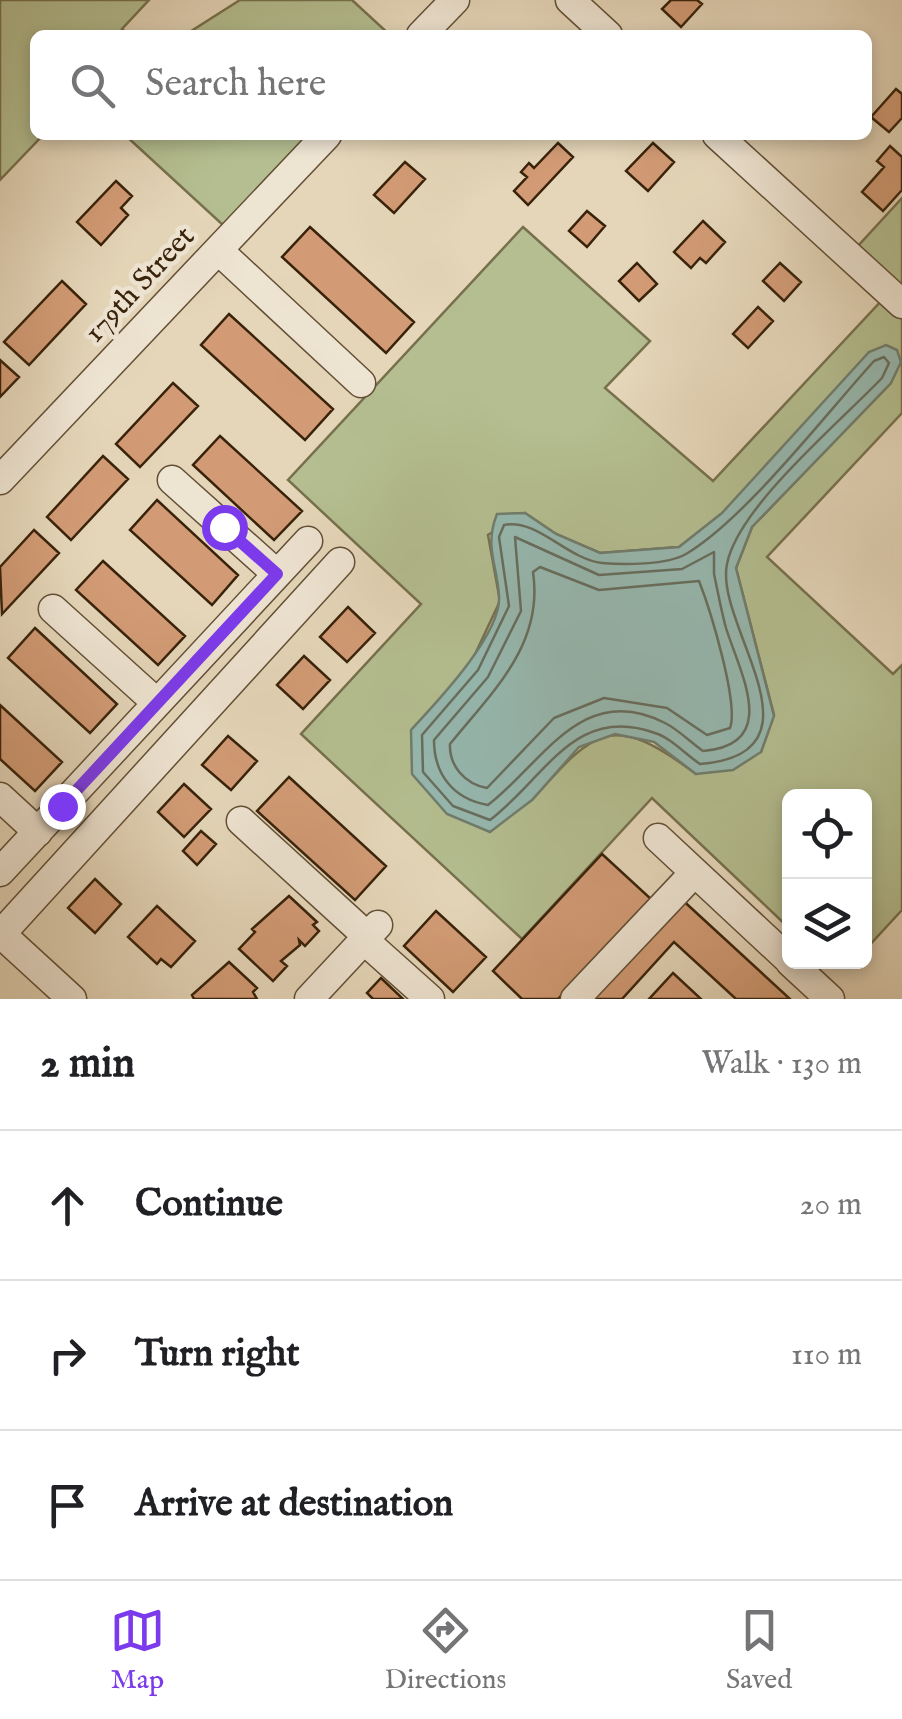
<!DOCTYPE html>
<meta charset="utf-8">
<style>
body{margin:0;font-family:"IM FELL English",serif;background:#f6f6f6;color:#202124}
.controls{position:absolute;right:30px;bottom:30px;display:grid;overflow:hidden;border-radius:15px;box-shadow:0 5px 15px #0003}
.controls button{width:90px;height:90px;display:grid;place-items:center;padding:0;border:0;border-bottom:2px solid #e0e0e0;background:#fff;color:#202124;font:50px sans-serif}
.stop{position:absolute;width:30px;height:30px;margin:-22px;border:8px solid #7c3aed;border-radius:50%;background:#fff}
.stop.end{background:#7c3aed;border-color:#fff;box-shadow:0 2px 10px #0008}
.list{margin:0;padding:0;list-style:none}
h2{display:flex;justify-content:space-between;align-items:center;height:130px;margin:0;padding:0 40px;font-size:42px}
h2 small{font-size:32px;font-weight:400;color:#757577}
.list li{display:grid;grid-template-columns:65px 1fr auto;gap:30px;align-items:center;box-sizing:border-box;height:150px;padding:0 40px;border-top:2px solid #e0e0e0}
.list b{display:block;font-size:38px;white-space:nowrap}
.list em{font-size:32px;font-style:normal;color:#757577}
.icon{flex:none;width:55px;height:55px;fill:none;stroke:currentColor;stroke-width:2;stroke-linecap:round;stroke-linejoin:round}
.map{position:relative;flex:none;width:902px;height:999px;overflow:hidden}
.search{position:absolute;background:#fff;box-shadow:0 5px 15px #0003;left:30px;right:30px;top:30px;height:110px;display:flex;align-items:center;gap:25px;box-sizing:border-box;padding:0 35px;border-radius:15px;color:#757577;font-size:38px}
.sheet{height:580px;background:#fff}
nav{display:flex;justify-content:space-around;align-items:center;box-sizing:border-box;height:140px;border-top:2px solid #e0e0e0;background:#fff;font-size:28px;color:#757577}
nav a{display:grid;justify-items:center;gap:5px}
nav .on{color:#7c3aed}
.map>svg:first-child{display:block}
</style>
<div class="map">
<svg width="902" height="999" viewBox="0 0 902 999">
<rect width="100%" height="100%" fill="#e5d6b9"/>
<filter id="stains"><feTurbulence type="fractalNoise" baseFrequency=".002" numOctaves="4"/><feColorMatrix values="0 0 0 0 .2 0 0 0 0 .09 0 0 0 0 .02 0 0 0 .5 -.17"/></filter>
<radialGradient id="worn" r=".72"><stop offset=".6" stop-color="#630" stop-opacity="0"/><stop offset="1" stop-color="#630" stop-opacity=".3"/></radialGradient>
<path fill="#b4be90" stroke="#76704d" stroke-width="2.5" fill-rule="evenodd" d="M 0,0 L 149,0 L 122,29 L 128,35 L 35,35 L 35,135 L 43,135 L 0,180 Z
M 240,0 L 352,0 L 390,35 L 185,35 Z
M 125,135 L 309,135 L 224,226 Z
M 902,198 L 902,287 L 858,246 Z
M 523,227 L 650,341 L 605,388 L 713,481 L 884,298 L 902,315 L 902,413 L 767,557 L 893,674 L 902,665 L 902,910 L 865,950 L 864,796 L 790,796 L 789,928 L 652,798 L 522,939 L 301,734 L 421,604 L 288,480 ZM 891,383 L 752,527 L 736,568 L 774,715 L 761,752 L 696,774 C 613,712 596,727 532,800 L 412,730 L 470,665 L 500,601 L 488,535 L 525,513 L 556,534 L 600,553 L 679,547 Z"/>
<path fill="#96b9b1" stroke="#707d6e" stroke-width="2.5" d="M 886,345 L 897,350 L 901,362 L 891,383 L 752,527 L 736,568 L 774,716 L 761,752 L 733,770 L 696,774 L 654,742 L 615,734 L 579,747 L 532,800 L 490,832 L 447,814 L 412,774 L 411,730 C 436,703 502,634 499,596 C 497,563 484,547 497,514 L 525,513 L 556,534 L 600,553 L 679,547 L 722,513 L 869,352 Z"/>
<g fill="none" stroke-linecap="round" stroke-linejoin="round">
<path stroke="#676e5e" stroke-width="2.5" d="M 884,357 L 889,363 L 882,378 C 840,422 738,507 727,564 C 714,626 832,753 700,764 C 685,754 671,738 655,733 C 575,704 546,777 490,820 L 453,806 L 423,772 L 422,735 L 478,670 L 509,606 L 499,537 L 504,525 C 537,518 567,559 602,563 C 623,565 667,565 686,554 C 745,519 825,415 874,361 Z
M 515,537 L 599,575 L 682,569 L 714,552 L 714,574 C 718,592 721,610 726,628 C 740,673 781,745 703,751 C 690,742 679,730 665,723 C 582,680 542,764 488,805 C 453,799 434,774 434,740 L 488,677 L 521,611 Z
M 540,567 L 599,590 L 699,581 C 710,609 739,703 730,728 L 707,735 L 667,708 L 604,698 L 554,718 L 487,788 C 465,784 449,766 450,744 C 492,692 544,645 533,572 Z"/>
</g>
<path fill="#d29b75" stroke="#38220a" stroke-width="2.5" d="M 671,0 L 697,0 L 702,4 L 681,27 L 662,9 Z
M 896,89 L 902,94 L 902,118 L 889,132 L 871,117 Z
M 558,143 L 573,157 L 528,205 L 514,191 L 527,177 L 521,172 L 529,163 L 534,168 Z
M 653,143 L 674,162 L 648,191 L 626,171 Z
M 890,146 L 902,157 L 902,190 L 883,211 L 862,192 L 884,167 L 877,161 Z
M 405,162 L 425,179 L 394,213 L 374,195 Z
M 116,181 L 132,196 L 121,208 L 128,215 L 101,245 L 77,222 Z
M 587,211 L 605,226 L 587,247 L 569,231 Z
M 703,221 L 725,242 L 706,263 L 700,258 L 691,268 L 674,252 Z
M 310,227 L 414,322 L 386,353 L 282,257 Z
M 637,263 L 657,284 L 639,301 L 619,281 Z
M 780,263 L 801,282 L 784,301 L 763,281 Z
M 62,281 L 86,304 L 29,365 L 4,342 Z
M 758,307 L 773,321 L 748,348 L 733,334 Z
M 229,314 L 333,409 L 305,440 L 201,345 Z
M 0,360 L 19,377 L 0,397 Z
M 173,383 L 198,406 L 140,467 L 116,444 Z
M 220,436 L 302,511 L 274,540 L 193,465 Z
M 103,456 L 128,479 L 71,540 L 47,517 Z
M 157,500 L 238,575 L 212,605 L 130,530 Z
M 34,530 L 59,553 L 2,614 L 0,567 Z
M 103,561 L 185,636 L 158,665 L 76,590 Z
M 348,607 L 375,633 L 347,662 L 320,637 Z
M 35,628 L 117,704 L 90,733 L 8,658 Z
M 304,656 L 330,680 L 303,709 L 277,685 Z
M 0,705 L 62,762 L 35,791 L 0,759 Z
M 228,736 L 257,761 L 231,790 L 202,765 Z
M 289,777 L 386,866 L 355,900 L 257,811 Z
M 184,784 L 211,809 L 184,837 L 158,812 Z
M 201,831 L 216,844 L 197,865 L 183,851 Z
M 602,854 L 651,899 L 558,999 L 522,999 L 493,971 Z
M 95,879 L 121,904 L 95,933 L 68,908 Z
M 677,895 L 790,999 L 736,999 L 674,942 L 622,999 L 581,999 Z
M 289,896 L 317,922 L 313,925 L 319,931 L 305,946 L 299,940 L 300,945 L 281,961 L 287,966 L 273,981 L 239,949 L 255,932 L 252,929 Z
M 157,906 L 195,941 L 171,967 L 161,959 L 157,964 L 128,937 Z
M 436,911 L 486,957 L 453,992 L 404,946 Z
M 229,962 L 257,988 L 253,992 L 257,999 L 194,999 L 192,995 Z
M 673,973 L 701,999 L 649,999 Z
M 381,978 L 403,999 L 373,999 L 367,993 Z"/>
<g fill="none" stroke-linecap="round" stroke-linejoin="round">
<g stroke="#634f36" stroke-width="31">
<path id="minor" d="M 570,0 L 608,35
M 421,35 L 455,0
M 717,135 L 902,304
M 218,250 L 361,383
M 0,480 L 327,135
M 172,480 L 277,574
M 53,609 L 157,703
M 0,797 L 38,832
M 241,821 L 368,937
M 658,838 L 790,961
M 0,872 L 308,541
M 0,933 L 72,999
M 1,934 L 340,562
M 364,940 L 430,999
M 790,962 L 830,999
M 309,999 L 378,925
M 575,999 L 694,873"/>
</g>
<use href="#minor" stroke="#eee4d2" stroke-width="28"/>
</g>
<g fill="none" stroke-linecap="round" stroke-linejoin="round">
<path stroke="#7c3aed" stroke-width="12" d="M 62,806 L 277,574 L 224,527"/>
</g>
<g text-anchor="middle" dominant-baseline="central" stroke-width="9" stroke-linejoin="round" paint-order="stroke">
<g font-size="30" fill="#38220a" stroke="#eee4d2">
<text transform="translate(140 285) rotate(-47)">179th Street</text>
</g>
</g>
<rect width="100%" height="100%" filter="url(#stains)"/>
<rect width="100%" height="100%" fill="url(#worn)"/>
</svg>
<div class="controls">
<button><svg class="icon" aria-label="locate" viewBox="0 0 24 24"><circle cx="12" cy="12" r="6"/><path d="M12 2v4M12 18v4M2 12h4M18 12h4"/></svg></button>
<button><svg class="icon" aria-label="layers" viewBox="0 0 24 24"><path d="M12 4l9 5-9 5-9-5zM3 14l9 5 9-5"/></svg></button>
</div>
<div class="stop" style="left:224px;top:527px"></div>
<div class="stop end" style="left:62px;top:806px"></div>
<div class="search"><svg class="icon" aria-label="search" viewBox="0 0 24 24"><circle cx="10" cy="10" r="6"/><path d="M15 15l6 6"/></svg>Search here</div>
</div>
<section class="sheet">
<h2>2 min<small>Walk · 130 m</small></h2>
<ul class="list">
<li><svg class="icon" aria-label="ahead" viewBox="0 0 24 24"><path d="M12 20V5M6 11l6-6 6 6"/></svg><div><b>Continue</b></div><em>20 m</em></li>
<li><svg class="icon" aria-label="right" viewBox="0 0 24 24"><path d="M7 20v-9h11M14 6l5 5-5 5"/></svg><div><b>Turn right</b></div><em>110 m</em></li>
<li><svg class="icon" aria-label="arrive" viewBox="0 0 24 24"><path d="M6 21V4h12l-3 4 3 4H6"/></svg><div><b>Arrive at destination</b></div></li>
</ul>
</section>
<nav>
<a class="on"><svg class="icon" aria-label="map" viewBox="0 0 24 24"><path d="M3 6l6-2 6 2 6-2v14l-6 2-6-2-6 2zM9 4v14M15 6v14"/></svg>Map</a>
<a><svg class="icon" aria-label="directions" viewBox="0 0 24 24"><path d="M12 3l9 9-9 9-9-9zM9 14v-3h6M13 9l2 2-2 2"/></svg>Directions</a>
<a><svg class="icon" aria-label="saved" viewBox="0 0 24 24"><path d="M7 4h10v16l-5-4-5 4z"/></svg>Saved</a>
</nav>
